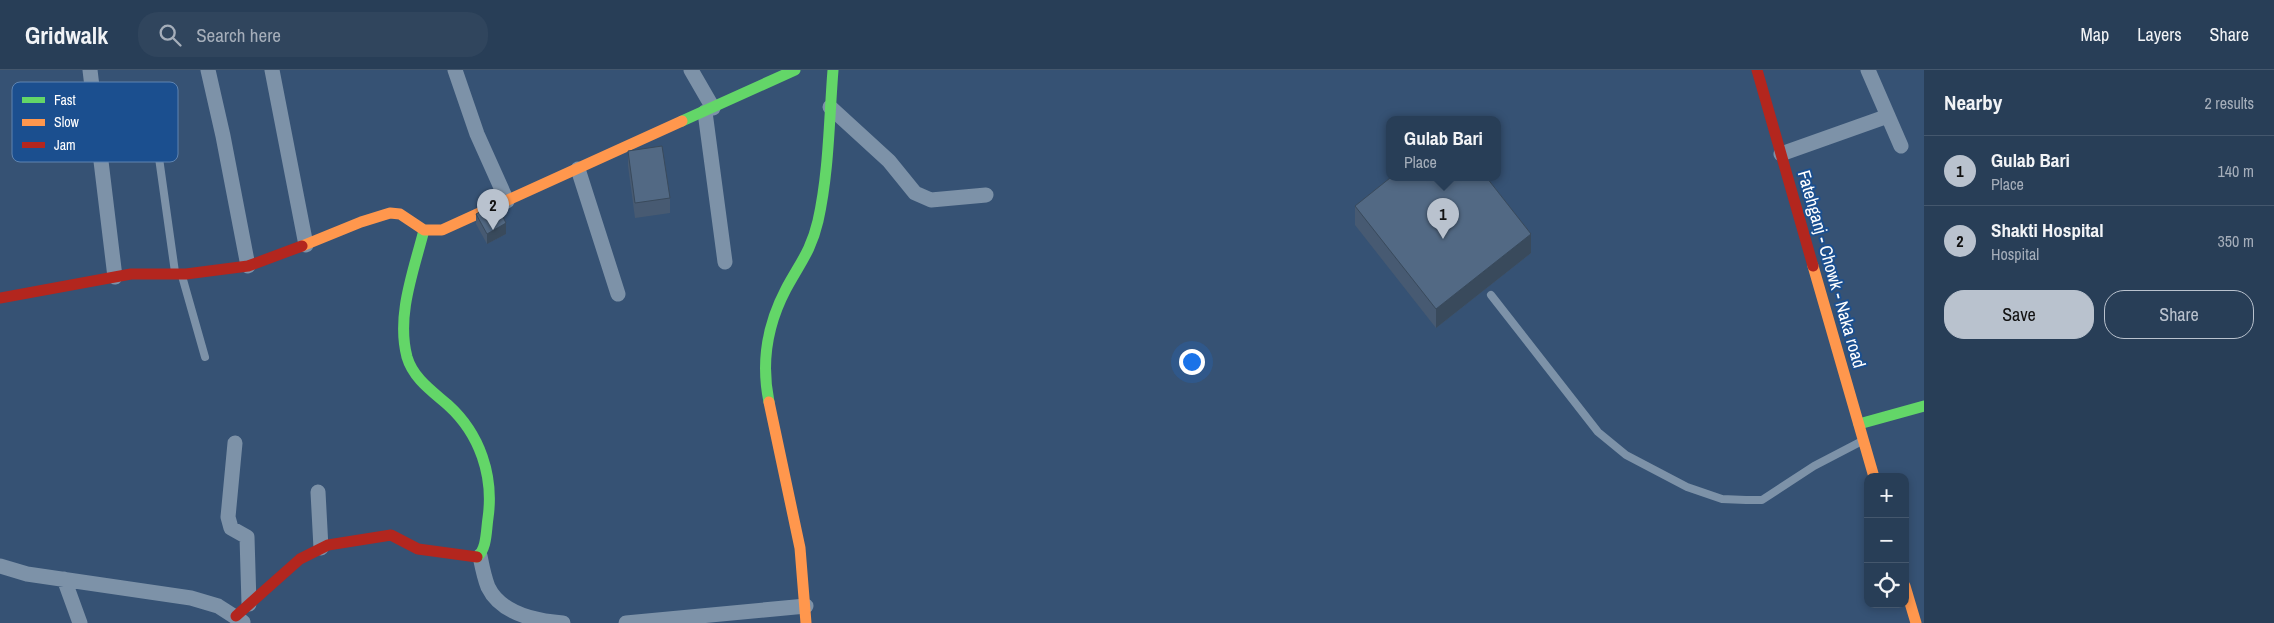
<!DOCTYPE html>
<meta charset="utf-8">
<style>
body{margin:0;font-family:"Archivo Narrow",sans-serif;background:#30455d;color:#f1f3f6}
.controls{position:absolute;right:15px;bottom:15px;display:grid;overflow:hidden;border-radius:10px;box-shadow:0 2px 8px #0003}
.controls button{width:45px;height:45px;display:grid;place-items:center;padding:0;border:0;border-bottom:1px solid #44576d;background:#283e57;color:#f1f3f6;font:25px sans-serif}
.you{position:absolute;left:1191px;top:291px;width:18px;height:18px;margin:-12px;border:4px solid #fff;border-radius:50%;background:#1a73e8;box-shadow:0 0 0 8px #1a73e833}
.badge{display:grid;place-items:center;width:32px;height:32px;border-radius:50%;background:#b9c2ce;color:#111;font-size:16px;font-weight:700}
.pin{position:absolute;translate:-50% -41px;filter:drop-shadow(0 1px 2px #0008)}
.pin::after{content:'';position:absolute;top:26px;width:18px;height:15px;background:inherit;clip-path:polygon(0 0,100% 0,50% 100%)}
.popup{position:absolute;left:1386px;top:46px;width:115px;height:65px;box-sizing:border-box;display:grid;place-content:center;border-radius:10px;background:#283e57;filter:drop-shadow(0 1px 4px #0005);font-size:16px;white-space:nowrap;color:#a5aeba}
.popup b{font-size:19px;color:#f1f3f6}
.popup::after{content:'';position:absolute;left:50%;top:100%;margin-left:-10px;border:10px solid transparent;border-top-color:#283e57}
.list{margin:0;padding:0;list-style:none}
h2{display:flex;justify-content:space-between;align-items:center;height:65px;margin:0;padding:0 20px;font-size:21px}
h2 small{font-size:16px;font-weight:400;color:#a5aeba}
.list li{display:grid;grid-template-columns:32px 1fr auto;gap:15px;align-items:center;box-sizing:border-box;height:70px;padding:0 20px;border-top:1px solid #44576d}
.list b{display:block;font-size:19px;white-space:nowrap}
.list p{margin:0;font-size:16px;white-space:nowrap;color:#a5aeba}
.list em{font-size:16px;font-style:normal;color:#a5aeba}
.actions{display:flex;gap:10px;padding:15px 20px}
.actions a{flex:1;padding:11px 0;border:1px solid #b9c2ce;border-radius:20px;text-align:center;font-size:18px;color:#b9c2ce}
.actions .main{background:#b9c2ce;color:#111}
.icon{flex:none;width:28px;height:28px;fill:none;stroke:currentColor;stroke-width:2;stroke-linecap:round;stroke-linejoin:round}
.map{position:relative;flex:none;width:1924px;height:553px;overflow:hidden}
header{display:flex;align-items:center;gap:30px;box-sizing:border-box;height:70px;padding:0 25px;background:#283e57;border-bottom:1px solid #44576d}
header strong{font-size:24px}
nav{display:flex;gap:28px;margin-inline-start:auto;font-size:18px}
.search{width:350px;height:45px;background:#30455d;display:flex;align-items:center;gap:12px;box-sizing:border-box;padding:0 18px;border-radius:20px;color:#a5aeba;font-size:19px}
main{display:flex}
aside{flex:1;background:#283e57}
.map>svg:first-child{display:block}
</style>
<header>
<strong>Gridwalk</strong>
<div class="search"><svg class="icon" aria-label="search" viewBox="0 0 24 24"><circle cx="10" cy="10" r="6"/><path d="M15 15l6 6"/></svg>Search here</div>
<nav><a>Map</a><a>Layers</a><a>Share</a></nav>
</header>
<main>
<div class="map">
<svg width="1924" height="553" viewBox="0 0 1924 553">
<rect width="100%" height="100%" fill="#365274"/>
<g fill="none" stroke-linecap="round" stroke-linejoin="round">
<path stroke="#7d92a8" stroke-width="8" d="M 152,38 L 175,202
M 182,206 L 205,287
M 1491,225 L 1598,362 L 1626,385 L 1687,417 L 1722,429 L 1746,430 L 1762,430 L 1814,396 L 1862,371"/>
<path stroke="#7d92a8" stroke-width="15" d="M 90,0 L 115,207
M 208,0 L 223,66 L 248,196
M 272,0 L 306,175
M 455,0 L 477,64 L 507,131
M 691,0 L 713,38
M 1868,0 L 1901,76
M 830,37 L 889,91 L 915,123 L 931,130 L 986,125
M 705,42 L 725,192
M 1781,84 L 1888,46
M 578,99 L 618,224
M 235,373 L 228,447 L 231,458 L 247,467 L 249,534
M 318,422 L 321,478
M 480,486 C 482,496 484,507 488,517 C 501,544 536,551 563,553
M 0,496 L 27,504 L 191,528 L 218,536 L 243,552
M 64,509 L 80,553
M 626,553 L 806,536"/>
<path stroke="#63d668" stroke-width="11" d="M 682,51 L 795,0
M 424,160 C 414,200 396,245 407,287 C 413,308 432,321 448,335 C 480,364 494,406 488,448 C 486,461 487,479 477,487
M 769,332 C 761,293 767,255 786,219 C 800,193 811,181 818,151 C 829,102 829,50 833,0
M 1859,354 L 1924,336"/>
<path stroke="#ff974d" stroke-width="11" d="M 302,176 L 361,152 L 390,143 L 400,144 L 424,160 L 442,160 L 682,51
M 1813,196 L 1874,407
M 769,332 L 800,478 L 806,553
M 1905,516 L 1916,553"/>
<path stroke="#b3261e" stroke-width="11" d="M 1757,0 L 1813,196
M 0,228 L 131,204 L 186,204 L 248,196 L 302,176
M 236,546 L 300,489 L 328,475 L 391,465 L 418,479 L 477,487"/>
</g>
<path fill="#475a72" d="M 628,81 L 670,128 L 670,143 L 635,148 L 628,96 Z
M 1355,136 L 1531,183 L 1436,258 L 1355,155 Z
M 476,144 L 506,164 L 487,174 L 476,154 Z"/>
<path fill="#394a5c" d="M 506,153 L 506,164 L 487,174 L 487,164 Z
M 1531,164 L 1531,183 L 1436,258 L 1436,239 Z"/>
<path fill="#526984" stroke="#394a5c" d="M 662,76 L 670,128 L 635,133 L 628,81 Z
M 1390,108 L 1487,108 L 1531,164 L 1436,239 L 1355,136 Z
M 496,133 L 506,153 L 487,164 L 476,144 Z"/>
<g text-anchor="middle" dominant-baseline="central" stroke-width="4" stroke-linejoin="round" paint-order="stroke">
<g font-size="18" fill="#fff" stroke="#1b4f8f">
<text transform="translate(1832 199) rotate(74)">Fatehganj - Chowk - Naka road</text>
</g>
</g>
<rect x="12" y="12" width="166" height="80" rx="8" fill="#1b4f8f" stroke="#5f84b1" stroke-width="1"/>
<rect x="22" y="27" width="23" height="6" fill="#63d668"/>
<rect x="22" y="49" width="23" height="7" fill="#ff974d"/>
<rect x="22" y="72" width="23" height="6" fill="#b3261e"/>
<g font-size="14" fill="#fff">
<text x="54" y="35">Fast</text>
<text x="54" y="57">Slow</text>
<text x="54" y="80">Jam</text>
</g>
</svg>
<div class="controls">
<button>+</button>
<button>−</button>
<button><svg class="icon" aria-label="locate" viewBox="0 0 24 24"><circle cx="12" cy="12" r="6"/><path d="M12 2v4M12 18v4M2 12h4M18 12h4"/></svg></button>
</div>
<div class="you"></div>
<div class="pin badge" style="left:1443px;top:169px">1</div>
<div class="popup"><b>Gulab Bari</b>Place</div>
<div class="pin badge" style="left:493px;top:160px">2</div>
</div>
<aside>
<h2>Nearby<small>2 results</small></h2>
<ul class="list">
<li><span class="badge">1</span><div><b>Gulab Bari</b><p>Place</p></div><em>140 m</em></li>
<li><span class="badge">2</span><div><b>Shakti Hospital</b><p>Hospital</p></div><em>350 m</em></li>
</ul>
<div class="actions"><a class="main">Save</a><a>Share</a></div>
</aside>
</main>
